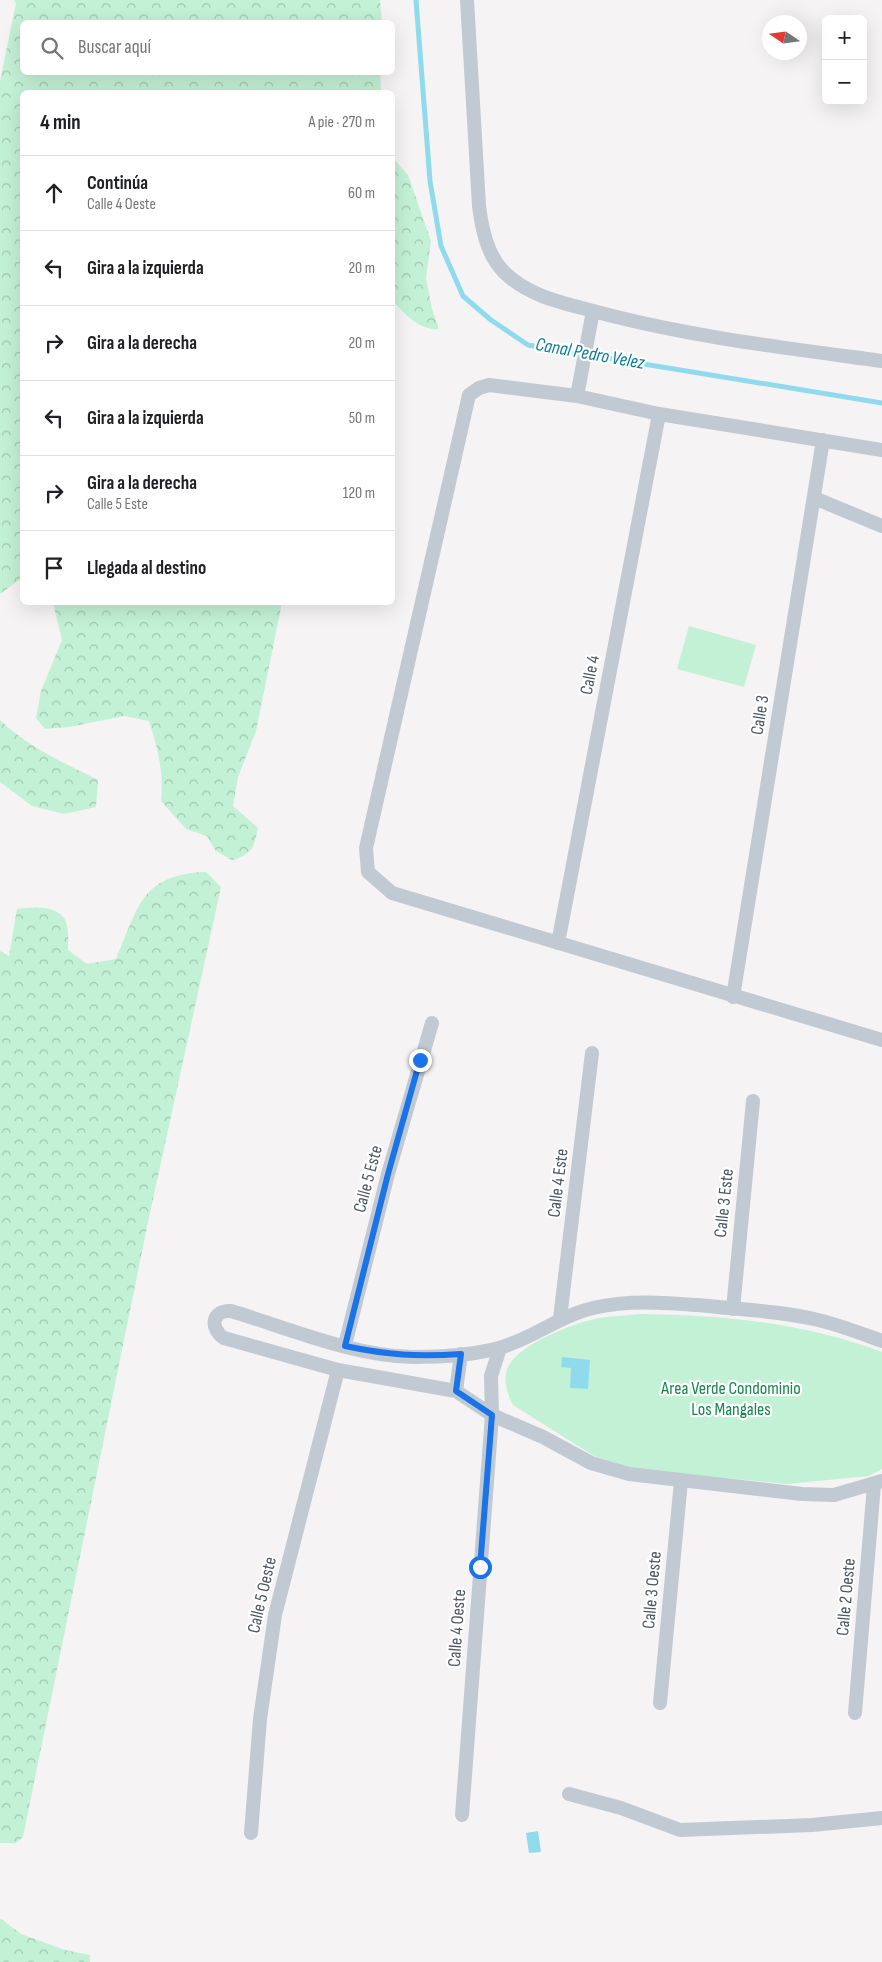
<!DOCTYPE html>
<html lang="es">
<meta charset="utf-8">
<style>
body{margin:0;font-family:"Sofia Sans Condensed",sans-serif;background:#f6f6f6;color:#202124}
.controls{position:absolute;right:15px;top:15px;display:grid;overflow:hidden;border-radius:8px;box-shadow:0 5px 20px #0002}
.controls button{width:45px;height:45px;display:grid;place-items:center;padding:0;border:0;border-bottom:1px solid #e0e0e0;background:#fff;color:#202124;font:25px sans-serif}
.compass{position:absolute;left:762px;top:15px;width:45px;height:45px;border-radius:50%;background:#fff;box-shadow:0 5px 20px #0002;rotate:283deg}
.stop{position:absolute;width:15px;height:15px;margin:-11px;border:4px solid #1a73e8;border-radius:50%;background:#fff}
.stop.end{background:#1a73e8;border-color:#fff;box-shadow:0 1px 5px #0008}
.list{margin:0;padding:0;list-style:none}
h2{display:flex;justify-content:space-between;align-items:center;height:65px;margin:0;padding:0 20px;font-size:21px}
h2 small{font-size:16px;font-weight:400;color:#757577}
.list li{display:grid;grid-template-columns:32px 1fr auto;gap:15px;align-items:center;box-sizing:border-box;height:75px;padding:0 20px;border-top:1px solid #e0e0e0}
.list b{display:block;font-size:19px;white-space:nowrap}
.list p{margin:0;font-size:16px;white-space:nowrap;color:#757577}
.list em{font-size:16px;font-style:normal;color:#757577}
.icon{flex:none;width:28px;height:28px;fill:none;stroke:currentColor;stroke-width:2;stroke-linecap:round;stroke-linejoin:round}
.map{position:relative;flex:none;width:882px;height:1962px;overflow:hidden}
.search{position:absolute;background:#fff;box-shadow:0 5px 20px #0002;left:20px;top:20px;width:375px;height:55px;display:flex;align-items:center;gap:12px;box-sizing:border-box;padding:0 18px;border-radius:8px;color:#757577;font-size:19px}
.panel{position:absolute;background:#fff;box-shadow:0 5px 20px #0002;left:20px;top:90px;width:375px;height:515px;border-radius:8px}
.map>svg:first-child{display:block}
</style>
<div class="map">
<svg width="882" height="1962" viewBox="0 0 882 1962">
<defs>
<pattern id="forest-crowns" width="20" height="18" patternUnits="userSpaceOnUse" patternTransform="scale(1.25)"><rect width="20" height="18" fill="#c3f1d5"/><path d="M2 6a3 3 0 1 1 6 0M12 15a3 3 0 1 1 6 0" fill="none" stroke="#a0c6b0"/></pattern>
</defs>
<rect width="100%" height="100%" fill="#f5f3f3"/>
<path fill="url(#forest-crowns)" d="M 14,0 L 380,0 L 382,22 L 22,22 L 22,72 L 380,73 L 381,92 L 22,92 L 22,578 L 0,594 L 0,81 L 16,3 Z
M 392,157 L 408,175 L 431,241 L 426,278 L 432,309 L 439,329 C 418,330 406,315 393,301 Z
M 53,603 L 282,603 L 256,731 L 238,777 L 233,806 L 258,828 C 254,847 252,855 232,860 L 216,851 L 207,836 L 186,829 L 161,801 C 164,773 158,748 149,721 L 124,716 L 69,727 L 45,729 L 36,718 L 41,691 L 62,640 Z
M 0,720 C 28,747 64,763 98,780 L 96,807 L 64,814 L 32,806 L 0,782 Z
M 206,872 L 221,887 L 148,1222 L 23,1837 L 16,1843 L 0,1843 L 0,951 L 9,956 L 17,909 C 33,907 63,904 67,926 C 69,934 68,942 68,950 L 87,964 L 116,959 C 138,908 141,874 206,872 Z
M 0,1918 L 21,1934 L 65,1950 L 90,1955 L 90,1962 L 0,1962 Z"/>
<path fill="#c3f1d5" d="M 689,626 L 756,645 L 744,687 L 677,669 Z
M 637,1314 C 721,1315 803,1322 882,1352 L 882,1469 L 869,1476 L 787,1484 L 635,1469 L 594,1456 L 513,1405 C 507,1394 502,1377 509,1365 C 522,1343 574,1323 599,1318 C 612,1316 625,1316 637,1314 Z"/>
<path fill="#90daee" d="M 562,1357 L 590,1360 L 588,1389 L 570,1388 L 571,1368 L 561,1367 Z
M 538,1831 L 541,1852 L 529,1853 L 526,1833 Z"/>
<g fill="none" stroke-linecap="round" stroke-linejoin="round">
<path stroke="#90daee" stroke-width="5" d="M 416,0 L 430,181 L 441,246 L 463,296 L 491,320 L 528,345 L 882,403"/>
<path stroke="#c1cad2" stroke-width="14" d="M 467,0 L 479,206 C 482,229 487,255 504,272 C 529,297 564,303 597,312 C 691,337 786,348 882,361
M 577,396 L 593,311
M 882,450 L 659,414 L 577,396 L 489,385 L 479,388 L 469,395 L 366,848 L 368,872 L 392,893 L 882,1040
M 814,498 L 882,526
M 558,943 L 659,414
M 733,997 L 823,440
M 733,1309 L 753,1101
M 560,1318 L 592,1053
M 882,1341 C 860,1333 837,1324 814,1319 C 780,1311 744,1310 709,1306 C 670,1303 631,1299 593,1308 C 559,1316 532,1339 499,1348 C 473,1355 440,1357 413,1357 C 353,1356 288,1328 231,1311 C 211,1310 210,1329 224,1338 L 338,1370 L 456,1391 L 492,1415 L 543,1437 L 591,1463 L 629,1474 L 802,1494 L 834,1495 L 882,1481
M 345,1345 L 388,1174 L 432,1023
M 456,1391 L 461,1354
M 660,1703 L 681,1481
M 855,1713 L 874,1485
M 569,1794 L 621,1808 L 680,1830 L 812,1825 L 882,1818
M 462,1815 L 492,1415 L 491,1376 L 500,1348
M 251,1833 L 260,1719 L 275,1615 L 338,1370"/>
</g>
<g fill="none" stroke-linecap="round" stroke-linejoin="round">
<path stroke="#1a73e8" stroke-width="6" d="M 420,1060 L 388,1174 L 345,1346 C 388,1355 417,1357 461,1354 L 456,1391 L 492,1415 L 480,1567"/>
</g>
<g text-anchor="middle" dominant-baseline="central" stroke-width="4.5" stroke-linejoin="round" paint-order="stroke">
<g font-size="18" fill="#4a5661" stroke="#fff">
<text transform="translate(590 675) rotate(-79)">Calle 4</text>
<text transform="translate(760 715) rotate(-81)">Calle 3</text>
<text transform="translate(368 1179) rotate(-75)">Calle 5 Este</text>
<text transform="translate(558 1183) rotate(-83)">Calle 4 Este</text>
<text transform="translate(724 1203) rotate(-84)">Calle 3 Este</text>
<text transform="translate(652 1590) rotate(-85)">Calle 3 Oeste</text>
<text transform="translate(262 1595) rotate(-77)">Calle 5 Oeste</text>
<text transform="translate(846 1597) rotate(-85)">Calle 2 Oeste</text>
<text transform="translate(457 1628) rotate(-86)">Calle 4 Oeste</text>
</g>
<g font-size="18" fill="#17864f" stroke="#fff">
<text x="731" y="1388">Area Verde Condominio<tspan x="731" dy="21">Los Mangales</tspan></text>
</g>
<g font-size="19" font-style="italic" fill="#0c7c9b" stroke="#fff">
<text transform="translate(590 354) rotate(10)">Canal Pedro Velez</text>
</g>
</g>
</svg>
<div class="controls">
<button>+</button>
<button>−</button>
</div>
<svg class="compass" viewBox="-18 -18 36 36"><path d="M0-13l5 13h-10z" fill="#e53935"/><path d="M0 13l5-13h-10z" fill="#757577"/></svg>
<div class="stop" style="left:480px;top:1567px"></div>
<div class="stop end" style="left:420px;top:1060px"></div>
<div class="search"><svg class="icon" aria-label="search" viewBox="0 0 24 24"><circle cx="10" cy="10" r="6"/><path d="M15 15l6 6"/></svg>Buscar aquí</div>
<section class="panel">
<h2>4 min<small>A pie · 270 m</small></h2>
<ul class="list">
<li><svg class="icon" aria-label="ahead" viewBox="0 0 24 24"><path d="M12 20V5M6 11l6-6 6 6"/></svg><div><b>Continúa</b><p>Calle 4 Oeste</p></div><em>60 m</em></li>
<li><svg class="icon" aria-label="left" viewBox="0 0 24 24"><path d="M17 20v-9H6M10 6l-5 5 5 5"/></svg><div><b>Gira a la izquierda</b></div><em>20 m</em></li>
<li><svg class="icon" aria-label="right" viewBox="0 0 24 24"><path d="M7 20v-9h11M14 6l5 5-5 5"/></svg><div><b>Gira a la derecha</b></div><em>20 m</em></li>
<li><svg class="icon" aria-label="left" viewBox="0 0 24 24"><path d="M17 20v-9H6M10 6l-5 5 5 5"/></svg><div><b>Gira a la izquierda</b></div><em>50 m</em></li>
<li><svg class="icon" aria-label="right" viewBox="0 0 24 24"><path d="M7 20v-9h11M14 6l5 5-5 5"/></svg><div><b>Gira a la derecha</b><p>Calle 5 Este</p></div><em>120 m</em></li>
<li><svg class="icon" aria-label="arrive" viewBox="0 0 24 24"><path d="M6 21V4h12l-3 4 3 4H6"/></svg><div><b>Llegada al destino</b></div></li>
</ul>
</section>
</div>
